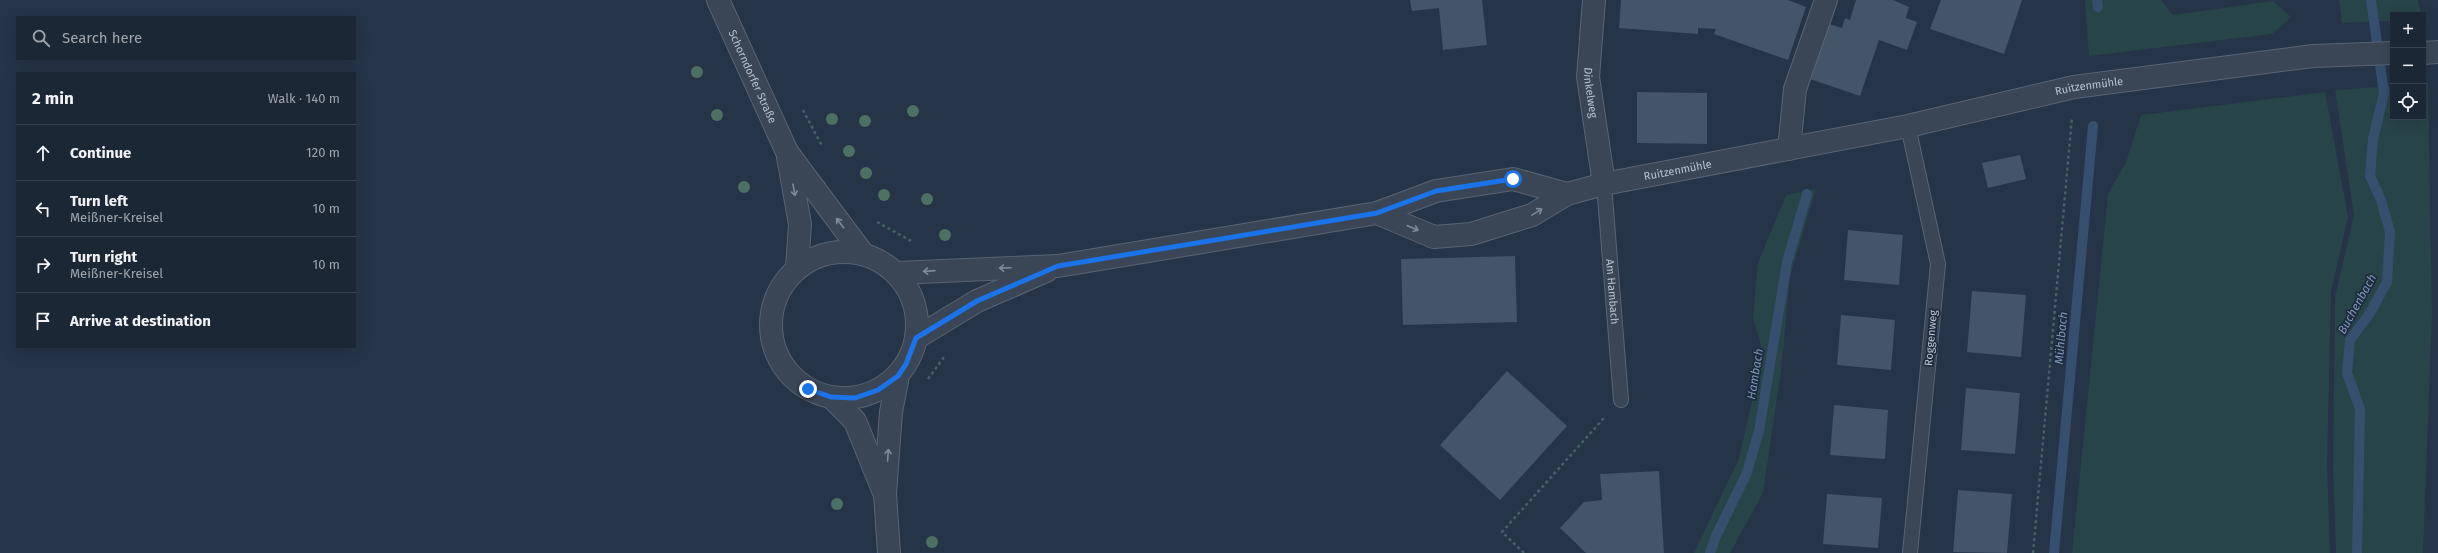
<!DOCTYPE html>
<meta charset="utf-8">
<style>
body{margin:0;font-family:"Fira Sans",sans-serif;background:#293341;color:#f1f3f6}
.controls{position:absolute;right:12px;top:12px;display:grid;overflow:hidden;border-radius:0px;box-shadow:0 4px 16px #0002}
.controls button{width:36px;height:36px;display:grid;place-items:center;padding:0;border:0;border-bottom:1px solid #3a4450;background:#1c2735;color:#f1f3f6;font:20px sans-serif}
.stop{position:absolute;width:12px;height:12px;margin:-9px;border:3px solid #1a73e8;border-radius:50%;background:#fff}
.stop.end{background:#1a73e8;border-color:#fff;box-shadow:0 1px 4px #0008}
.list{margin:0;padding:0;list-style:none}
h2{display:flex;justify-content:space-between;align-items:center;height:52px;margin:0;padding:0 16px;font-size:17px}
h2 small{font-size:13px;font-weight:400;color:#a0a5ad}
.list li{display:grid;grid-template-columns:26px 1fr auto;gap:12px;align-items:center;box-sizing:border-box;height:56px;padding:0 16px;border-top:1px solid #3a4450}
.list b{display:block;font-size:15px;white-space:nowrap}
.list p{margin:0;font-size:13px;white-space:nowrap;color:#a0a5ad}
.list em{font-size:13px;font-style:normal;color:#a0a5ad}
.icon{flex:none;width:22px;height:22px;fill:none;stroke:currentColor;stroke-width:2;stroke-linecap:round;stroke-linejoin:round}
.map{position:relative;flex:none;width:2438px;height:553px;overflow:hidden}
.search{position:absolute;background:#1c2735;box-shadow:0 4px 16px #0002;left:16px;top:16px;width:340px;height:44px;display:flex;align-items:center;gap:10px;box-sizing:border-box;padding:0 14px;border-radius:0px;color:#a0a5ad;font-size:15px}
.panel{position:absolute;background:#1c2735;box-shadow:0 4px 16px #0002;left:16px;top:72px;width:340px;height:276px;border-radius:0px}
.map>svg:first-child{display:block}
</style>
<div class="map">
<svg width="2438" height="553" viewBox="0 0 2438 553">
<rect width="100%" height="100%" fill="#253447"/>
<path fill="#274448" d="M 2085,0 L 2161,0 L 2173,15 L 2273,1 L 2291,17 L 2272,34 L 2089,56 Z
M 2339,0 L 2418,0 L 2421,15 L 2393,15 L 2393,21 L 2342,23 Z
M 2428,83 L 2432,314 L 2423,553 L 2336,553 L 2333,468 L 2335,297 L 2354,216 L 2335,90 L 2393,86 L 2393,117 L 2423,117 L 2423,84 Z
M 2325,92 L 2348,217 L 2331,292 L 2327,464 L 2330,553 L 2072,553 L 2108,194 L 2126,162 L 2141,115 Z
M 1816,189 L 1790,277 L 1781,371 L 1763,493 L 1730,553 L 1694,553 L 1739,458 L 1763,353 L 1753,317 L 1758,263 L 1786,195 Z"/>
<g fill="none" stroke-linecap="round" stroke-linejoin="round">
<path stroke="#374f6f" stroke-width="10" d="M 2097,0 L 2098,7
M 1710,553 L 1716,536 L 1746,475 L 1759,431 L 1787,262 L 1807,194
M 2054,553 L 2093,126
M 2357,553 L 2360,409 L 2347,373 L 2350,340 L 2370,313 L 2387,282 L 2390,232 L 2381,200 L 2370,176 L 2373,139 L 2384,93 L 2371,0"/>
</g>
<path fill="#445469" d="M 1410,0 L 1482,0 L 1487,45 L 1443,50 L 1439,8 L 1412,11 Z
M 1621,0 L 1788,0 L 1806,7 L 1788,60 L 1714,34 L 1716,29 L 1698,28 L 1698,34 L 1619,28 Z
M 1856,0 L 1893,0 L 1909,7 L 1906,18 L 1917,22 L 1907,50 L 1879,40 L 1860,96 L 1807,78 L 1826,23 L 1842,28 L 1845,18 L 1850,20 Z
M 1941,0 L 2022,0 L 2004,54 L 1930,29 Z
M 1637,92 L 1707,93 L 1707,144 L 1637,143 Z
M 2020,155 L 2026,179 L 1988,188 L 1982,163 Z
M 1848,230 L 1903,235 L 1899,285 L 1844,280 Z
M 1515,256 L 1517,322 L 1403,325 L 1401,259 Z
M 1972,291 L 2026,295 L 2021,357 L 1967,352 Z
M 1841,315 L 1895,320 L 1891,370 L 1837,365 Z
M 1507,371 L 1567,426 L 1500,500 L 1440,445 Z
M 1966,388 L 2020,393 L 2015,454 L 1961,450 Z
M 1834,405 L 1888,410 L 1885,459 L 1830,455 Z
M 1659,471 L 1664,553 L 1586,553 L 1560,528 L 1584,502 L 1602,500 L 1600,474 Z
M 1958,490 L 2012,494 L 2007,553 L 1953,552 Z
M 1827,494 L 1882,498 L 1878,548 L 1823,544 Z"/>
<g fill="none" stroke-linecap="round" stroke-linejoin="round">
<g stroke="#596473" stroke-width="16">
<g id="service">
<path d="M 1908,126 L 1938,264 L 1910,553"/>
<path id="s1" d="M 1604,184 L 1621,400"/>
</g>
</g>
<g stroke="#596473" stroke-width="24">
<g id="minor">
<path id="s2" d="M 1594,0 L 1588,77 L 1604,184"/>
<path d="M 1789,149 L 1795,89 L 1826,0"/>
</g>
</g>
<g stroke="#596473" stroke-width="24">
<g id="tertiary">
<path id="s3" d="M 718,0 L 787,152 L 863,254"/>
<path d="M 2423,53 L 2438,52"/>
<path d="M 788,157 L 800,224 L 797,268"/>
<path id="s4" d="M 1377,213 L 1434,237 L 1471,234 L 1532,215 L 1567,194 L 1604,184 L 1908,126 L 2074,87 L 2313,56 L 2393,53"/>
<circle cx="844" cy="325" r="73"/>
<path d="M 896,273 L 1058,266 L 1377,213 L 1436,191 L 1513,179 L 1567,194"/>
<path d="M 916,338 L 977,301 L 1046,271"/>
<path d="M 831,397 L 855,421 L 883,490"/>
<path d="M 889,553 L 885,494 L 891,412 L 898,376"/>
</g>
</g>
<path stroke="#466163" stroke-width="2.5" stroke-dasharray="3 3" stroke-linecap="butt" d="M 803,110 L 822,146
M 877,222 L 913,242
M 928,379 L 944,357
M 1524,553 L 1502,532 L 1604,418
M 2033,553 L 2072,117"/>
<use href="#service" stroke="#3a4656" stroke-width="14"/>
<use href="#minor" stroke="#3a4656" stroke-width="22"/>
<use href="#tertiary" stroke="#3a4656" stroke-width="22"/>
</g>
<g fill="#4d7062">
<circle cx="697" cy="72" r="6"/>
<circle cx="913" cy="111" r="6"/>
<circle cx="717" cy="115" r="6"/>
<circle cx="832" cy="119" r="6"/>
<circle cx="865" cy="121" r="6"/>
<circle cx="849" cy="151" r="6"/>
<circle cx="866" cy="173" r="6"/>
<circle cx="744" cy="187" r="6"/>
<circle cx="884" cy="195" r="6"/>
<circle cx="927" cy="199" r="6"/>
<circle cx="945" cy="235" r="6"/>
<circle cx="837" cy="504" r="6"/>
<circle cx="932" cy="542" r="6"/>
</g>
<defs><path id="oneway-shaft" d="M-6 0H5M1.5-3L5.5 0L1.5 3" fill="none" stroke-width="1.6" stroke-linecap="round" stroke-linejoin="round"/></defs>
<g stroke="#7f8a99">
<use href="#oneway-shaft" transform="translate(794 190) rotate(80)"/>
<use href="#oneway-shaft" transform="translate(1537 212) rotate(-31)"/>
<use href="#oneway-shaft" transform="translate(840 223) rotate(-127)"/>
<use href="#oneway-shaft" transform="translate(1413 228) rotate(23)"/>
<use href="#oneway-shaft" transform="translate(1005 268) rotate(178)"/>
<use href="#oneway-shaft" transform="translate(929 271) rotate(176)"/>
<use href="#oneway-shaft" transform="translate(888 455) rotate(-86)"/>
</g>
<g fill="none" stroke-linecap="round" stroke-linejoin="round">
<path stroke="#1a73e8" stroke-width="5" d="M 808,389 L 831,397 L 855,398 L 878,390 L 898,376 L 906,364 L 916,338 L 977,301 L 1058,266 L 1377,213 L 1436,191 L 1513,179"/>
</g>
<g text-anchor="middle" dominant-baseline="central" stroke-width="3.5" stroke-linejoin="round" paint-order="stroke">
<g font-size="11" fill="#b8c1cf" stroke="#1e2b3c">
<text stroke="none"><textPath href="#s3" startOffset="84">Schorndorfer Straße</textPath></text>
<text stroke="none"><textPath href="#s4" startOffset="737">Ruitzenmühle</textPath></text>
<text stroke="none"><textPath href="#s2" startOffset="93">Dinkelweg</textPath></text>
<text stroke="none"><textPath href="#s4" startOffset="317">Ruitzenmühle</textPath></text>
<text stroke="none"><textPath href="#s1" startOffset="108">Am Hambach</textPath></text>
<text transform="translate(1931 338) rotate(-85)">Roggenweg</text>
</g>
<g font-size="12" font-style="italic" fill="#7c97b9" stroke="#1e2b3c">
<text transform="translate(2357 304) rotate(-61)">Buchenbach</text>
<text transform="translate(2061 338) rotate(-85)">Mühlbach</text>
<text transform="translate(1755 374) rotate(-81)">Hambach</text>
</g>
</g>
</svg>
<div class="controls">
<button>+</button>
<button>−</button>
<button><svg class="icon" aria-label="locate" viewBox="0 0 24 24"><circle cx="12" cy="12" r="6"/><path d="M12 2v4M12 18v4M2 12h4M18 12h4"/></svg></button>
</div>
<div class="stop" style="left:1513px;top:179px"></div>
<div class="stop end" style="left:808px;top:389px"></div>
<div class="search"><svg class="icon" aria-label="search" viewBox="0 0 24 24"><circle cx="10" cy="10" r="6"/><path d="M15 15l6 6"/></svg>Search here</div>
<section class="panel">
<h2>2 min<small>Walk · 140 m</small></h2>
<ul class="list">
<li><svg class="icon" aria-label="ahead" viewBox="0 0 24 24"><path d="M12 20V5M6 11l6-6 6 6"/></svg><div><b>Continue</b></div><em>120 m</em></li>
<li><svg class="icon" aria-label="left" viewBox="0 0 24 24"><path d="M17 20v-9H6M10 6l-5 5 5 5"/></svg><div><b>Turn left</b><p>Meißner-Kreisel</p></div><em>10 m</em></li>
<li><svg class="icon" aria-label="right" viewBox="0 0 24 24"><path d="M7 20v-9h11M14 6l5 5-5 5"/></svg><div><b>Turn right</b><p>Meißner-Kreisel</p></div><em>10 m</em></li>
<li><svg class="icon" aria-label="arrive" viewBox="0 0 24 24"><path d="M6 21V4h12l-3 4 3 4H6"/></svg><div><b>Arrive at destination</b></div></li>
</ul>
</section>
</div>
